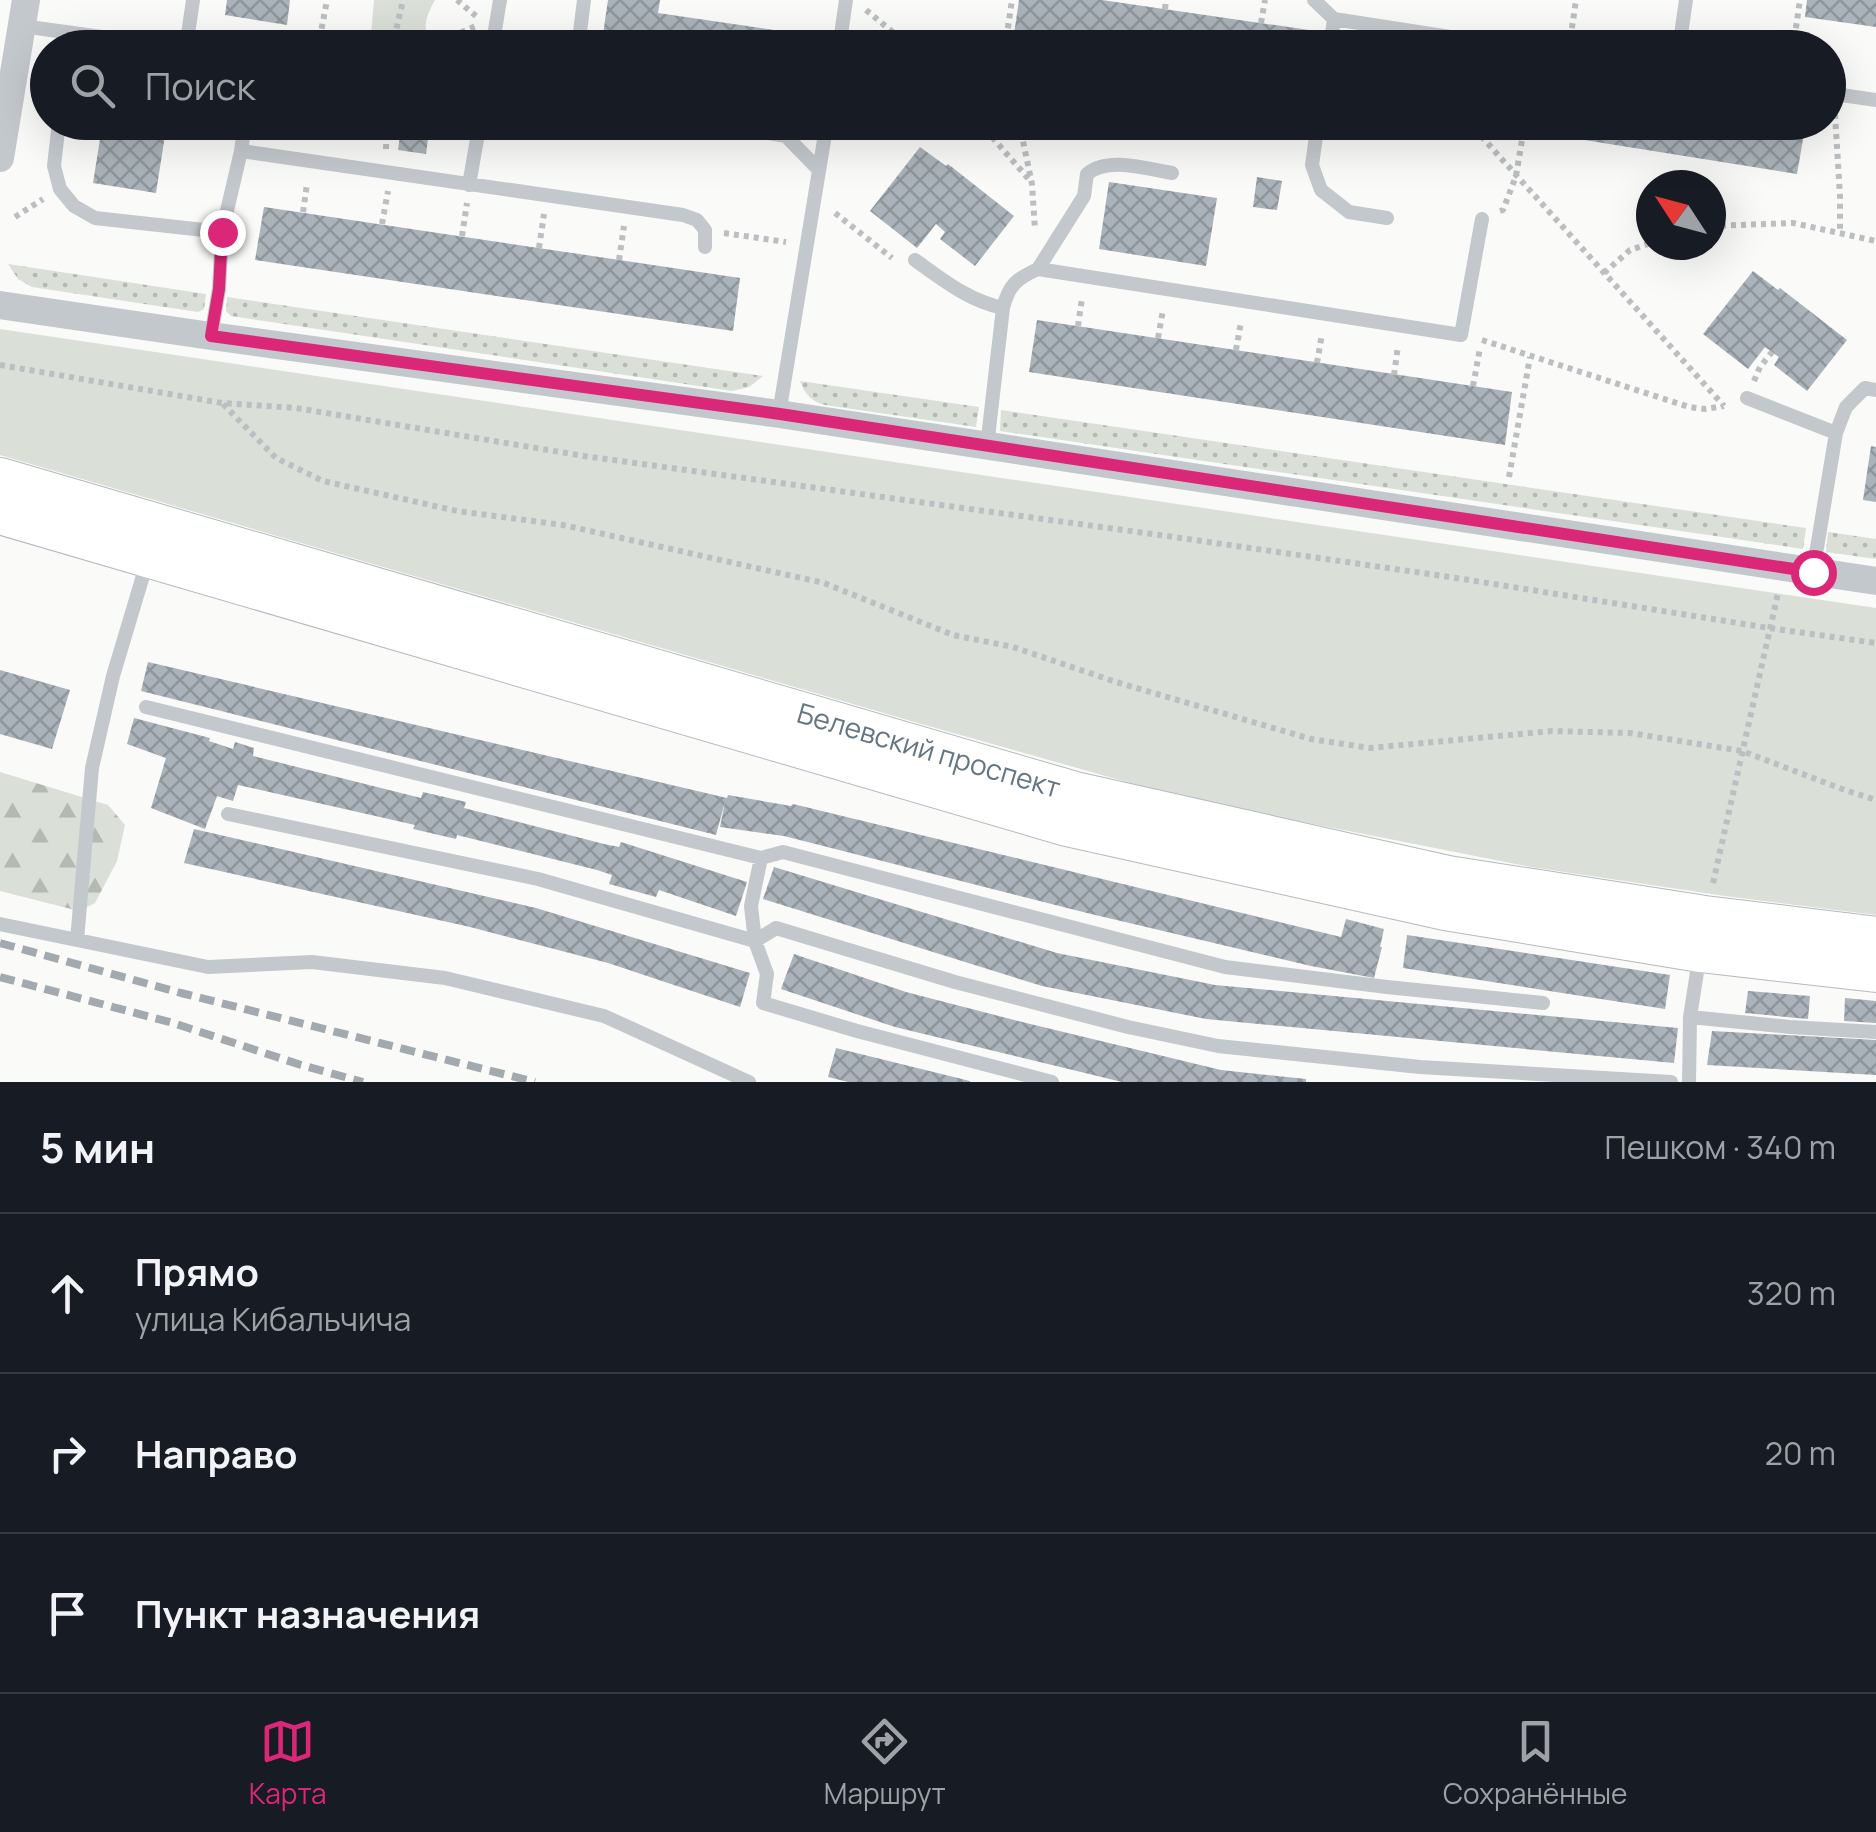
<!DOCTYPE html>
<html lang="ru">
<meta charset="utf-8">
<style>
body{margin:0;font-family:Manrope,sans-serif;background:#20242c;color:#f1f3f6}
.compass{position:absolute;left:1636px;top:170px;width:90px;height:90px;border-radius:50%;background:#171b24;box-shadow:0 10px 40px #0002;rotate:306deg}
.stop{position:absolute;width:30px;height:30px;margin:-22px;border:8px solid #db2777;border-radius:50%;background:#fff}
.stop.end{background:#db2777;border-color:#fff;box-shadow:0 2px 10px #0008}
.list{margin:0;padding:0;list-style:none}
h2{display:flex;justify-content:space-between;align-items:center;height:130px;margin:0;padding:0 40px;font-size:42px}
h2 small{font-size:32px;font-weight:400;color:#9ea1a6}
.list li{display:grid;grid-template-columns:65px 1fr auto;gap:30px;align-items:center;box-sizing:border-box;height:160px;padding:0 40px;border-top:2px solid #363941}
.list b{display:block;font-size:38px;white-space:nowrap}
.list p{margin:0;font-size:32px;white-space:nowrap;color:#9ea1a6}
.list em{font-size:32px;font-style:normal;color:#9ea1a6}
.icon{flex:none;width:55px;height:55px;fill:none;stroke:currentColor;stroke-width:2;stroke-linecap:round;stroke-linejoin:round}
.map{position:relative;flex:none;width:1876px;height:1082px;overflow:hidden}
.search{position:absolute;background:#171b24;box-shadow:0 10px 40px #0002;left:30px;right:30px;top:30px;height:110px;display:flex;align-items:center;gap:25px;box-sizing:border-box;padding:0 35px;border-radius:55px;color:#9ea1a6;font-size:38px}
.sheet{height:610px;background:#171b24}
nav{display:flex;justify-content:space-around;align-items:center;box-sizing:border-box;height:140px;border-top:2px solid #363941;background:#171b24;font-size:28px;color:#9ea1a6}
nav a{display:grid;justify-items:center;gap:5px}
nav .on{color:#db2777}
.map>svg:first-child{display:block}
</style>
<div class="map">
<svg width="1876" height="1082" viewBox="0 0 1876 1082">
<defs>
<pattern id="grass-dots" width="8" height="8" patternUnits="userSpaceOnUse" patternTransform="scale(2.5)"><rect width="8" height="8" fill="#dadfd7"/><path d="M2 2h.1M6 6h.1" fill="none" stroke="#b4b9b4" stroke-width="1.8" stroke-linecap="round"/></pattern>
<pattern id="forest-firs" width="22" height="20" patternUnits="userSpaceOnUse" patternTransform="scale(2.5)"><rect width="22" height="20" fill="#dadfd7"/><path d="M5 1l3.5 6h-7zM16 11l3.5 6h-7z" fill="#b4b9b4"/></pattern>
<pattern id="building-cross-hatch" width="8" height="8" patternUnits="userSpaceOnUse" patternTransform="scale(2.5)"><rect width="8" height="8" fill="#aab3b9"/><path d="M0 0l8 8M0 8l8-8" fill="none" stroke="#8e969c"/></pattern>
</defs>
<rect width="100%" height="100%" fill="#fafaf8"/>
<path fill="url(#grass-dots)" d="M 8,264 L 206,294 L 204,309 L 198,312 L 32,287 L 18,279 Z
M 227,297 L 763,376 L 749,387 L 732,391 L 231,316 L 226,311 Z
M 800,381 L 979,407 L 976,427 L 825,405 C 812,402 804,393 800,381 Z
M 1001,410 L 1806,528 L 1803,549 L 1000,431 Z
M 1828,532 L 1876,539 L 1876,559 L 1826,552 Z"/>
<path fill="url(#forest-firs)" d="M 0,772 L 108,805 L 125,825 L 117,861 L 95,903 L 79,911 L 0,891 Z"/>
<path fill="#dadfd7" d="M 374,0 L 435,0 C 425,18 420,32 436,47 L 370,47 Z
M 0,329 L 1876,608 L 1876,915 L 1725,896 L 1531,867 L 1187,799 L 918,723 L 0,455 Z"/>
<path fill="url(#building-cross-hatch)" d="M 227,0 L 290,0 L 287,25 L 225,15 Z
M 608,0 L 660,0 L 658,13 L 821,37 L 820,48 L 601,48 Z
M 1019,0 L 1102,0 L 1309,30 L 1306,48 L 1012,48 Z
M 1807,0 L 1876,0 L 1876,27 L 1805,17 Z
M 102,122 L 167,122 L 156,193 L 93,183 L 100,139 L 108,140 L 110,126 L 101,125 Z
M 1530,122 L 1806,122 L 1797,174 L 1528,131 Z
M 401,128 L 429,131 L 426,154 L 398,150 Z
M 920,147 L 946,166 L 948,164 L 1014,216 L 975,266 L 940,239 L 945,232 L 936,224 L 917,248 L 870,211 Z
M 1257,177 L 1282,181 L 1277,210 L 1253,207 Z
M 1109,182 L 1217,198 L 1206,266 L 1099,249 Z
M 264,207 L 740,278 L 733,331 L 255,260 Z
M 1753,271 L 1778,290 L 1780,288 L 1847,340 L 1807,391 L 1774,365 L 1779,357 L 1765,347 L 1748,369 L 1703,334 Z
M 1037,320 L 1512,392 L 1505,445 L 1029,372 Z
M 1871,446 L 1876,447 L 1876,502 L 1863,500 Z
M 148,662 L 727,798 L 728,795 L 791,806 L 793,804 L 1341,937 L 1346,919 L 1384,929 L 1380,947 L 1382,947 L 1374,978 L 1311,966 L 1087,913 L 784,836 L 720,827 L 725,802 L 716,835 L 141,691 Z
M 0,670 L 70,690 L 52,749 L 0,734 Z
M 134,718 L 210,738 L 209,741 L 233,749 L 235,742 L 254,748 L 253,756 L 421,798 L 423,792 L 466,802 L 464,808 L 604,844 L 619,847 L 621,842 L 747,882 L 736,916 L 659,890 L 656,897 L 609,884 L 612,875 L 597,870 L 457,835 L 456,839 L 413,829 L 415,825 L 238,785 L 233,801 L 217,796 L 205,829 L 151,808 L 166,758 L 127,744 Z
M 194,829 L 536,908 L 750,973 L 740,1007 L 608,963 L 470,927 L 184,863 Z
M 774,867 L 1057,953 L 1215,985 L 1678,1028 L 1674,1063 L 1206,1019 L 1042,986 L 763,899 Z
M 1407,935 L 1670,975 L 1665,1009 L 1403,968 Z
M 794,954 L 906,992 L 1018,1021 L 1221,1070 L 1306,1079 L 1306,1082 L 1122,1082 L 895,1027 L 781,989 Z
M 1748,991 L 1810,996 L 1808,1019 L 1745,1013 Z
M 1845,998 L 1876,1001 L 1876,1023 L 1844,1021 Z
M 1712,1031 L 1876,1040 L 1876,1075 L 1707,1065 Z
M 836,1048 L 970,1081 L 970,1082 L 848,1082 L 828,1077 Z"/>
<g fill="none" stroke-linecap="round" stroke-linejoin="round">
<g stroke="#b3babf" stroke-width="42">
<g id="secondary">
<path id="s1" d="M 0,478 L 1075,792 L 1448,876 L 1705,916 L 1876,937"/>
<path d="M 0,514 L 1067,826 L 1445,910 L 1700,952 L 1876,972"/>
</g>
</g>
<path stroke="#bbbfc2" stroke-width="6" stroke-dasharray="5 5" stroke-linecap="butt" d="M 457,0 L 476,16
M 1165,9 L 1166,0
M 866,10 L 912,48
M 1261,23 L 1265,0
M 316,48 L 321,32 L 327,0
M 392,48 L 403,0
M 424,48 L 476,26
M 1005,48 L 1012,0
M 1569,48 L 1576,0
M 1793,48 L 1800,0
M 1835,114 L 1840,196 L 1840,233
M 979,122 L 1032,183
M 1019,122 L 1032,184 L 1035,230
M 1467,122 L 1481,136 L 1724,406
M 386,149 L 387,122
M 1500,211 L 1503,210 L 1516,176 L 1525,122
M 303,212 L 307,184
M 835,213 L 892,258
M 15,217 L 43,199
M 382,224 L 388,191
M 1711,226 L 1793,223 L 1876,241
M 724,233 L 786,242
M 462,236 L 467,203
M 539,248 L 544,214
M 619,260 L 624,226
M 1604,273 L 1630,250 L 1651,243
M 1078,326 L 1082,298
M 1158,338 L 1163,310
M 1482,340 L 1689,407 L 1705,409 L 1724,406
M 1236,350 L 1241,322
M 1317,363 L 1322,334
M 0,365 L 222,403 L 296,408 L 584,456 L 1174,537 L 1450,577 L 1769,628 L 1876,643
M 1394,375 L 1398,346
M 1754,381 L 1760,367 L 1772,352
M 1473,386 L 1480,348
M 223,404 L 276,458 L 323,481 L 457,511 L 563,525 L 824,583 L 953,635 L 1013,647 L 1116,682 L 1311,739 L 1370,748 L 1552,731 L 1630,733 L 1742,751 L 1842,789 L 1876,800
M 1509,477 L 1530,357
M 1713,883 L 1778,593"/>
<path stroke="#c3c8cc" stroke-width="14" d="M 1314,0 L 1334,19 L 1521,48
M 22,26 L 181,48
M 186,48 L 193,0
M 492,48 L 500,0
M 578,48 L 584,0
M 839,48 L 846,0
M 1330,48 L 1334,19
M 1679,48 L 1686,0
M 1828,93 L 1876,100
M 59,122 L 54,166 L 60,189 L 74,206 L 95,218 L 222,232
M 705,122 L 786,136 L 819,170
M 1318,122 L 1312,165 L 1321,190 L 1349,212 L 1387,218
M 241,151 L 683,215 L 697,220 L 705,230 L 705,247
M 469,185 L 480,122
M 915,260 C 943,280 969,301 1003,308
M 1038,269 L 1084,196 L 1087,174 C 1108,156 1147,169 1172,173
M 211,336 L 219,289 L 222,232 L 241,151 L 245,122
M 1747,398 L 1836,433
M 779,414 L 827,122
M 987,446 L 1003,308 C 1009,285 1016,279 1038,269 L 1461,335 L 1482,219
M 1813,572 L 1836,433 L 1846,407 L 1865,388 L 1876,390
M 146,707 L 761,858 L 783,852 L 1225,967 L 1387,987 L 1543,1003
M 228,814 L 538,879 L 755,941 L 776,928 L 955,982 L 1128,1027 L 1218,1046 L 1420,1067 L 1671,1082
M 761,858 L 751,906 L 755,941 L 767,974 L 763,1003 L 857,1031 L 1052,1082
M 0,924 L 208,967 L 312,962 L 445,978 L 604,1016 L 749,1082
M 77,940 L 92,768 L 113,676 L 148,559
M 1690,1017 L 1790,1027 L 1876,1032
M 1689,1082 L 1690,1017 L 1700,953"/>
<path stroke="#c3c8cc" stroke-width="28" d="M 0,158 L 26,0
M 0,305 L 211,336 L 779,414 L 1876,581"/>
<use href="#secondary" stroke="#fff" stroke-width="40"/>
<path stroke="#a2aab0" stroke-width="8" stroke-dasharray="15 8" stroke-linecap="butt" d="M 0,943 L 181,993 L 535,1082
M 0,977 L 173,1023 L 301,1065 L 363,1082"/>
</g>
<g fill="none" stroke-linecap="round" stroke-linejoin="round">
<path stroke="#db2777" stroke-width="12" d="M 222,232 L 219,289 L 211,336 L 780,414 L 1813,572"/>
</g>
<g text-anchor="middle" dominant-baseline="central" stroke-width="10" stroke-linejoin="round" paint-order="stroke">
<g font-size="28" fill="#657683" stroke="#fff">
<text stroke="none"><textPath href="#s1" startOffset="968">Белевский проспект</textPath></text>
</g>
</g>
</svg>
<svg class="compass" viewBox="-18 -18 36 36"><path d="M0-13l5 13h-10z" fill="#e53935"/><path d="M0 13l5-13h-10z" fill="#9ea1a6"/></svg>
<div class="stop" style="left:1813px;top:572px"></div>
<div class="stop end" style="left:222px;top:232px"></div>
<div class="search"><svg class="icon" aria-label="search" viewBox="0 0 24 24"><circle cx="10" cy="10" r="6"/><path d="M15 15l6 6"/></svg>Поиск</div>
</div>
<section class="sheet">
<h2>5 мин<small>Пешком · 340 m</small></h2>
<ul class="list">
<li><svg class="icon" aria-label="ahead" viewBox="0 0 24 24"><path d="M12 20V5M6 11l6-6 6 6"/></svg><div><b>Прямо</b><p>улица Кибальчича</p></div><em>320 m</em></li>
<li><svg class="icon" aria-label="right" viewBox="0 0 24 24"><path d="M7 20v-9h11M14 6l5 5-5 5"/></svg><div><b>Направо</b></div><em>20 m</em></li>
<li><svg class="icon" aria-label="arrive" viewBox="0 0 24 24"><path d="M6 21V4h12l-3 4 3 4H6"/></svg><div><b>Пункт назначения</b></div></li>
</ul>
</section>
<nav>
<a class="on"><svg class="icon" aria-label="map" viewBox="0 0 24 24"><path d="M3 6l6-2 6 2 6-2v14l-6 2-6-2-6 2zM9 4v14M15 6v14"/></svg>Карта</a>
<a><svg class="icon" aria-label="directions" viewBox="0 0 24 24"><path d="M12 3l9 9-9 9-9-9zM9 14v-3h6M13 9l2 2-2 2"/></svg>Маршрут</a>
<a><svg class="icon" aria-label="saved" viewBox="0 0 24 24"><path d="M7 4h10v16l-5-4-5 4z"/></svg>Сохранённые</a>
</nav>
